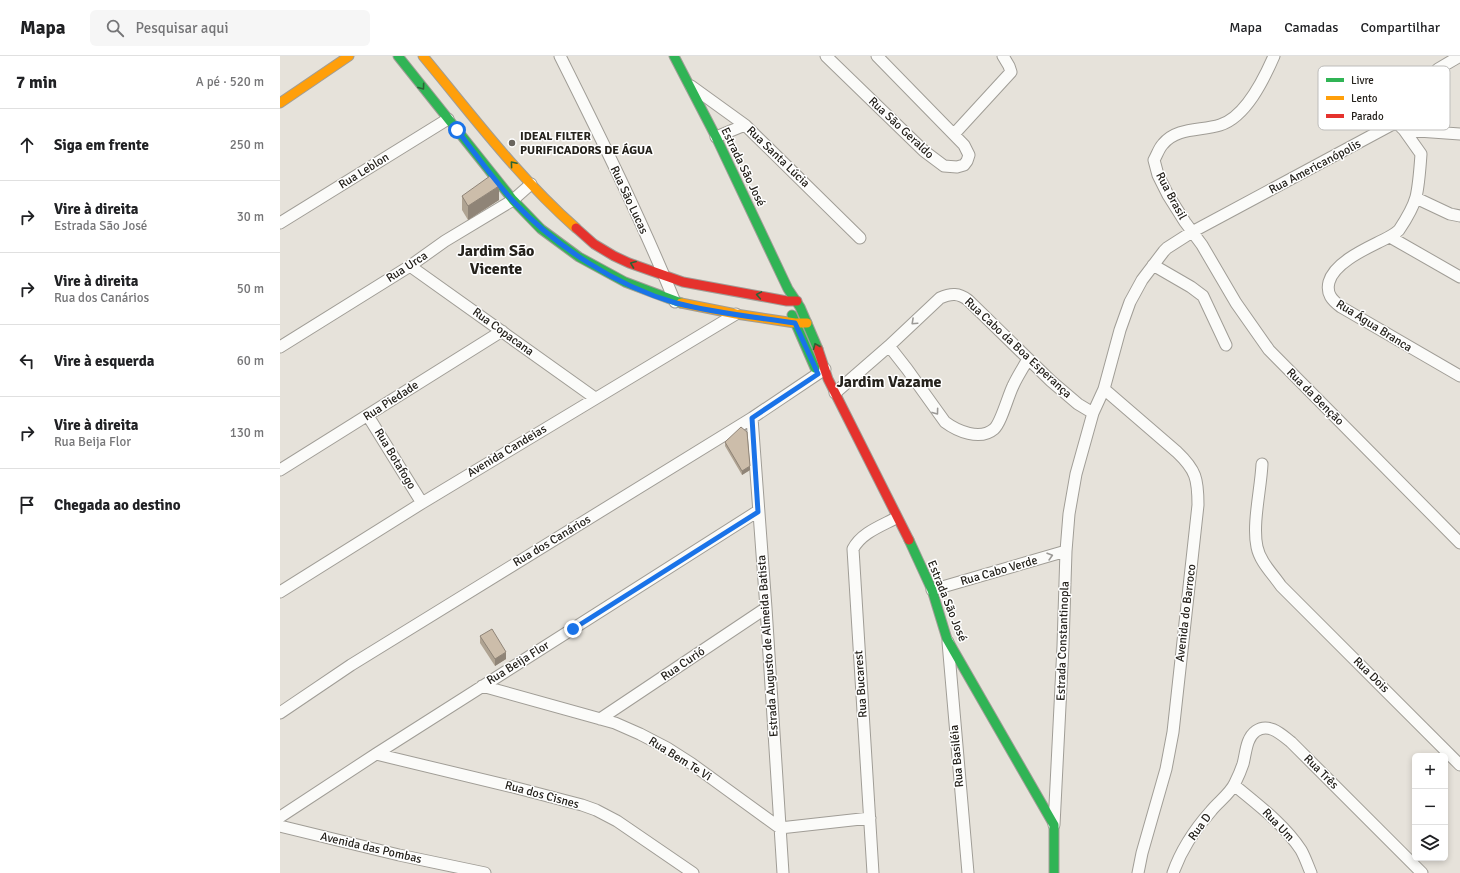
<!DOCTYPE html>
<html lang="pt">
<meta charset="utf-8">
<style>
body{margin:0;font-family:Signika,sans-serif;background:#f6f6f6;color:#202124}
.controls{position:absolute;right:12px;bottom:12px;display:grid;overflow:hidden;border-radius:6px;box-shadow:0 2px 6px #0003}
.controls button{width:36px;height:36px;display:grid;place-items:center;padding:0;border:0;border-bottom:1px solid #e0e0e0;background:#fff;color:#202124;font:20px sans-serif}
.stop{position:absolute;width:12px;height:12px;margin:-9px;border:3px solid #1a73e8;border-radius:50%;background:#fff}
.stop.end{background:#1a73e8;border-color:#fff;box-shadow:0 1px 4px #0008}
.list{margin:0;padding:0;list-style:none}
h2{display:flex;justify-content:space-between;align-items:center;height:52px;margin:0;padding:0 16px;font-size:17px}
h2 small{font-size:13px;font-weight:400;color:#757577}
.list li{display:grid;grid-template-columns:26px 1fr auto;gap:12px;align-items:center;box-sizing:border-box;height:72px;padding:0 16px;border-top:1px solid #e0e0e0}
.list b{display:block;font-size:15px;white-space:nowrap}
.list p{margin:0;font-size:13px;white-space:nowrap;color:#757577}
.list em{font-size:13px;font-style:normal;color:#757577}
.icon{flex:none;width:22px;height:22px;fill:none;stroke:currentColor;stroke-width:2;stroke-linecap:round;stroke-linejoin:round}
.map{position:relative;flex:none;width:1180px;height:817px;overflow:hidden}
header{display:flex;align-items:center;gap:24px;box-sizing:border-box;height:56px;padding:0 20px;background:#fff;border-bottom:1px solid #e0e0e0}
header strong{font-size:19px}
nav{display:flex;gap:22px;margin-inline-start:auto;font-size:14px}
.search{width:280px;height:36px;background:#f6f6f6;display:flex;align-items:center;gap:10px;box-sizing:border-box;padding:0 14px;border-radius:6px;color:#757577;font-size:15px}
main{display:flex}
aside{flex:1;background:#fff}
.map>svg:first-child{display:block}
</style>
<header>
<strong>Mapa</strong>
<div class="search"><svg class="icon" aria-label="search" viewBox="0 0 24 24"><circle cx="10" cy="10" r="6"/><path d="M15 15l6 6"/></svg>Pesquisar aqui</div>
<nav><a>Mapa</a><a>Camadas</a><a>Compartilhar</a></nav>
</header>
<main>
<aside>
<h2>7 min<small>A pé · 520 m</small></h2>
<ul class="list">
<li><svg class="icon" aria-label="ahead" viewBox="0 0 24 24"><path d="M12 20V5M6 11l6-6 6 6"/></svg><div><b>Siga em frente</b></div><em>250 m</em></li>
<li><svg class="icon" aria-label="right" viewBox="0 0 24 24"><path d="M7 20v-9h11M14 6l5 5-5 5"/></svg><div><b>Vire à direita</b><p>Estrada São José</p></div><em>30 m</em></li>
<li><svg class="icon" aria-label="right" viewBox="0 0 24 24"><path d="M7 20v-9h11M14 6l5 5-5 5"/></svg><div><b>Vire à direita</b><p>Rua dos Canários</p></div><em>50 m</em></li>
<li><svg class="icon" aria-label="left" viewBox="0 0 24 24"><path d="M17 20v-9H6M10 6l-5 5 5 5"/></svg><div><b>Vire à esquerda</b></div><em>60 m</em></li>
<li><svg class="icon" aria-label="right" viewBox="0 0 24 24"><path d="M7 20v-9h11M14 6l5 5-5 5"/></svg><div><b>Vire à direita</b><p>Rua Beija Flor</p></div><em>130 m</em></li>
<li><svg class="icon" aria-label="arrive" viewBox="0 0 24 24"><path d="M6 21V4h12l-3 4 3 4H6"/></svg><div><b>Chegada ao destino</b></div></li>
</ul>
</aside>
<div class="map">
<svg width="1180" height="817" viewBox="0 0 1180 817">
<rect width="100%" height="100%" fill="#e6e2da"/>
<g fill="none" stroke-linecap="round" stroke-linejoin="round">
<g stroke="#a09d96" stroke-width="13">
<path id="street" d="M 280,0 C 320,80 361,163 395,246
M 546,0 L 644,95 L 664,110 L 677,111 L 684,109 L 687,105 L 689,99 L 684,89 L 597,0
M 994,0 C 984,23 966,61 940,69 C 921,75 897,71 883,88 C 879,92 877,99 874,104 L 878,119 L 888,139 L 905,166 L 922,189 L 956,247 L 989,294 L 1180,487
M 411,30 L 465,69 L 580,182
M 1121,71 L 1124,74 L 1180,78
M 1124,74 L 1141,98 C 1140,112 1139,128 1136,141 C 1133,152 1125,165 1119,174 C 1114,179 1107,182 1101,185 C 1085,193 1054,207 1049,226 C 1046,238 1052,244 1061,251 L 1180,320
M 675,77 L 731,16 L 729,10 L 723,0
M 436,81 L 465,69
M 1136,142 L 1170,158 L 1180,160
M 0,167 L 168,63
M 1110,181 L 1180,221
M 873,209 L 911,231 L 923,240 L 946,289
M 130,210 L 315,342
M 609,290 L 627,313 L 665,366 C 677,375 700,385 714,373 C 721,367 728,340 733,330 C 737,321 743,312 748,303
M 0,291 L 130,210 L 165,185 L 233,144 L 251,128
M 824,333 L 897,396 C 916,414 918,423 918,449 L 893,676 L 886,713 L 862,797 L 858,817
M 555,337 L 609,290 L 660,242 C 671,237 679,237 688,244 L 771,325 L 798,348 L 813,357
M 88,360 L 142,447
M 472,362 L 486,552 L 503,817
M 982,408 C 981,432 972,468 977,491 C 980,506 993,518 1001,530 L 1180,709
M 0,414 L 222,275
M 652,534 L 786,495
M 0,536 L 142,447 L 456,258
M 668,586 L 688,817
M 202,630 L 335,667 L 360,678 L 387,692 L 412,708 L 500,772 L 590,762
M 0,657 L 71,609 L 472,362 L 545,313
M 320,663 L 486,552
M 96,698 L 233,731 L 302,749 L 316,754 L 337,765 L 413,817
M 954,729 C 978,749 1004,768 1021,794 C 1025,801 1028,810 1031,817
M 0,761 L 96,698 L 478,455
M 774,769 L 783,590 L 786,495 L 789,458 L 796,418 L 813,357 L 824,333 L 840,274 L 850,246 L 862,224 L 884,195 L 887,192 L 912,176 L 1115,67 L 1131,40 L 1158,13 L 1180,0
M 0,770 L 119,799 L 205,817
M 593,817 L 573,493 C 581,477 601,470 616,462
M 893,817 C 901,794 915,773 931,755 C 938,746 950,738 955,727 C 958,721 961,714 963,708 C 966,697 966,682 976,675 C 989,666 1002,679 1011,686 L 1142,817"/>
</g>
<g stroke="#a09d96" stroke-width="11">
<path id="fast" d="M 118,0 L 233,144 L 261,173 L 299,201 L 345,226 L 401,247
M 394,0 L 436,81 L 508,233 L 520,251 L 538,293
M 512,259 L 535,312
M 629,484 L 652,534 L 667,583 L 774,769 L 774,817"/>
</g>
<g stroke="#a09d96" stroke-width="11">
<path id="slow" d="M 143,0 C 192,59 238,121 296,172
M 0,47 L 69,0
M 401,247 L 456,258 L 515,267 L 527,267"/>
</g>
<g stroke="#a09d96" stroke-width="11">
<path id="jam" d="M 296,172 L 314,188 L 334,200 L 349,207 L 403,226 L 507,245 L 517,245
M 538,293 L 548,323 L 629,484"/>
</g>
<use href="#street" stroke="#fbfbf9" stroke-width="11"/>
<use href="#fast" stroke="#30b455" stroke-width="9"/>
<use href="#slow" stroke="#ff9f0a" stroke-width="9"/>
<use href="#jam" stroke="#e5322d" stroke-width="9"/>
</g>
<path fill="#afa392" d="M 182,140 L 219,144 L 188,164 L 182,154 Z
M 445,386 L 470,414 L 462,419 L 445,390 Z
M 200,580 L 226,603 L 215,610 L 200,587 Z"/>
<path fill="#8f8477" d="M 219,130 L 219,144 L 188,164 L 188,150 Z
M 470,410 L 470,414 L 462,419 L 462,415 Z
M 226,596 L 226,603 L 215,610 L 215,603 Z"/>
<path fill="#ccbdaa" stroke="#8f8477" d="M 210,120 L 219,130 L 188,150 L 182,140 Z
M 461,371 L 467,376 L 470,410 L 462,415 L 445,386 Z
M 212,573 L 226,596 L 215,603 L 200,580 Z"/>
<defs><path id="oneway-chevron" d="M-2-3.5L2.5 0L-2 3.5" fill="none" stroke-width="1.6" stroke-linecap="round" stroke-linejoin="round"/></defs>
<g stroke="#2a6436">
<use href="#oneway-chevron" transform="translate(142 31) rotate(54)"/>
<use href="#oneway-chevron" transform="translate(233 108) rotate(-130)"/>
<use href="#oneway-chevron" transform="translate(353 208) rotate(-159)"/>
<use href="#oneway-chevron" transform="translate(479 239) rotate(-170)"/>
<use href="#oneway-chevron" transform="translate(536 290) rotate(-112)"/>
</g>
<g stroke="#9b9996">
<use href="#oneway-chevron" transform="translate(634 266) rotate(137)"/>
<use href="#oneway-chevron" transform="translate(656 356) rotate(54)"/>
<use href="#oneway-chevron" transform="translate(770 500) rotate(-16)"/>
</g>
<g fill="none" stroke-linecap="round" stroke-linejoin="round">
<path stroke="#1a73e8" stroke-width="5" d="M 177,74 C 195,97 213,123 233,145 C 275,190 336,230 396,247 C 434,257 475,261 515,267 L 538,318 L 472,362 L 478,456 L 293,573"/>
</g>
<circle fill="#69655e" stroke="#fff" stroke-width="1.5" cx="232" cy="87" r="4"/>
<g text-anchor="middle" dominant-baseline="central" stroke-width="3" stroke-linejoin="round" paint-order="stroke">
<g font-size="12" fill="#25221c" stroke="#fff">
<text transform="translate(621 72) rotate(43)">Rua São Geraldo</text>
<text transform="translate(498 101) rotate(44)">Rua Santa Lúcia</text>
<text transform="translate(463 111) rotate(64)">Estrada São José</text>
<text transform="translate(1035 111) rotate(-28)">Rua Americanópolis</text>
<text transform="translate(84 115) rotate(-32)">Rua Leblon</text>
<text transform="translate(891 140) rotate(62)">Rua Brasil</text>
<text transform="translate(349 144) rotate(65)">Rua São Lucas</text>
<text transform="translate(127 211) rotate(-33)">Rua Urca</text>
<text transform="translate(1094 270) rotate(32)">Rua Água Branca</text>
<text transform="translate(223 276) rotate(36)">Rua Copacana</text>
<text transform="translate(738 292) rotate(43)">Rua Cabo da Boa Esperança</text>
<text transform="translate(1035 341) rotate(45)">Rua da Benção</text>
<text transform="translate(111 345) rotate(-33)">Rua Piedade</text>
<text transform="translate(227 395) rotate(-31)">Avenida Candeias</text>
<text transform="translate(115 403) rotate(59)">Rua Botafogo</text>
<text transform="translate(272 485) rotate(-31)">Rua dos Canários</text>
<text transform="translate(719 515) rotate(-16)">Rua Cabo Verde</text>
<text transform="translate(667 545) rotate(68)">Estrada São José</text>
<text transform="translate(906 557) rotate(-83)">Avenida do Barroco</text>
<text transform="translate(783 585) rotate(-88)">Estrada Constantinopla</text>
<text transform="translate(488 590) rotate(-94)">Estrada Augusto de Almeida Batista</text>
<text transform="translate(238 607) rotate(-32)">Rua Beija Flor</text>
<text transform="translate(403 608) rotate(-34)">Rua Curió</text>
<text transform="translate(1091 619) rotate(45)">Rua Dois</text>
<text transform="translate(581 628) rotate(-94)">Rua Bucarest</text>
<text transform="translate(677 700) rotate(-95)">Rua Basiléia</text>
<text transform="translate(400 703) rotate(32)">Rua Bem Te Vi</text>
<text transform="translate(1041 716) rotate(45)">Rua Três</text>
<text transform="translate(262 739) rotate(15)">Rua dos Cisnes</text>
<text transform="translate(998 769) rotate(46)">Rua Um</text>
<text transform="translate(920 771) rotate(-54)">Rua D</text>
<text transform="translate(91 792) rotate(13)">Avenida das Pombas</text>
</g>
<g font-size="12" font-weight="bold" fill="#25221c" stroke="#fff" text-anchor="start">
<text x="240" y="80">IDEAL FILTER<tspan x="240" dy="14">PURIFICADORS DE ÁGUA</tspan></text>
</g>
<g font-size="16" font-weight="bold" fill="#25221c" stroke="#fff">
<text x="216" y="195">Jardim São<tspan x="216" dy="18">Vicente</tspan></text>
<text x="609" y="326">Jardim Vazame</text>
</g>
</g>
<rect x="1038" y="10" width="132" height="64" rx="6" fill="#fff" stroke="#bebdbb" stroke-width="1"/>
<rect x="1046" y="22" width="18" height="4" fill="#30b455"/>
<rect x="1046" y="40" width="18" height="4" fill="#ff9f0a"/>
<rect x="1046" y="58" width="18" height="4" fill="#e5322d"/>
<g font-size="11" fill="#25221c">
<text x="1071" y="28">Livre</text>
<text x="1071" y="46">Lento</text>
<text x="1071" y="64">Parado</text>
</g>
</svg>
<div class="controls">
<button>+</button>
<button>−</button>
<button><svg class="icon" aria-label="layers" viewBox="0 0 24 24"><path d="M12 4l9 5-9 5-9-5zM3 14l9 5 9-5"/></svg></button>
</div>
<div class="stop" style="left:177px;top:74px"></div>
<div class="stop end" style="left:293px;top:573px"></div>
</div>
</main>
